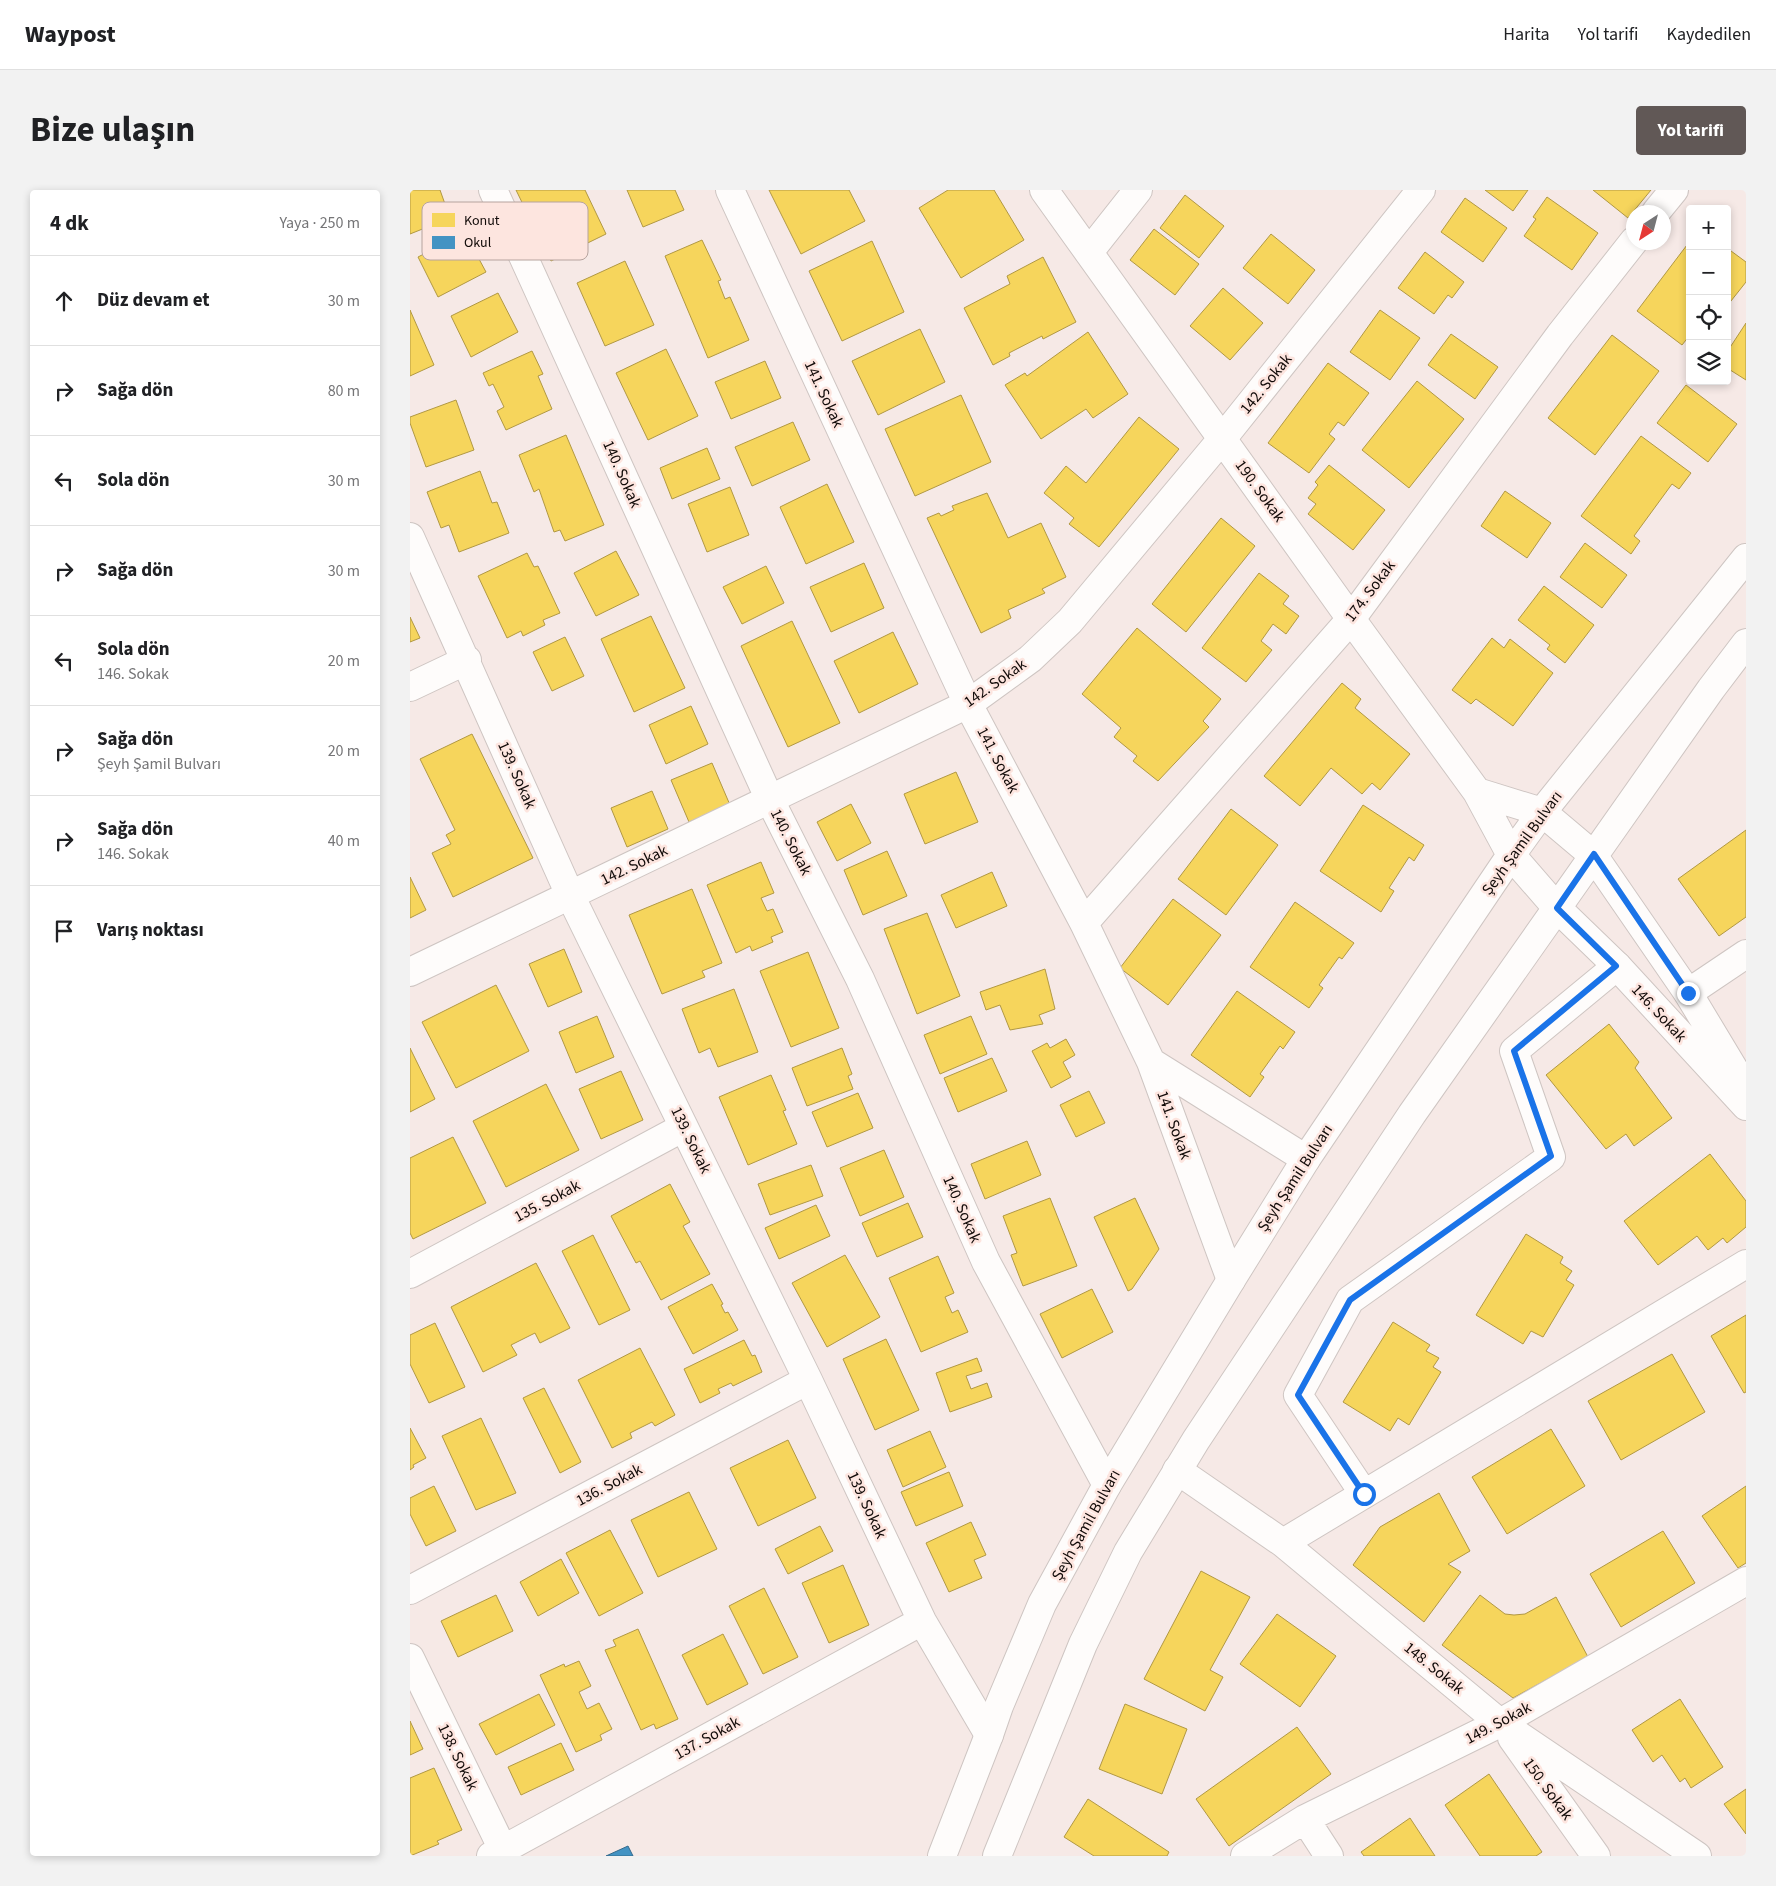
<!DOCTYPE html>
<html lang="tr">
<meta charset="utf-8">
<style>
body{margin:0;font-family:"Source Sans 3",sans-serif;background:#f2f2f2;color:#202124}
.controls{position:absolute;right:15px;top:15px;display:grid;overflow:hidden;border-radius:5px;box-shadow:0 2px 8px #0003}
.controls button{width:45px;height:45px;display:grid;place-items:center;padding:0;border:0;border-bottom:1px solid #e0e0e0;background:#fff;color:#202124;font:25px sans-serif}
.compass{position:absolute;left:1216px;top:15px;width:45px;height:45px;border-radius:50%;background:#fff;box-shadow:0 2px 8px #0003;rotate:216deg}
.stop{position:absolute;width:15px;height:15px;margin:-11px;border:4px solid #1a73e8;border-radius:50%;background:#fff}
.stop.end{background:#1a73e8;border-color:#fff;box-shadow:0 1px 5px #0008}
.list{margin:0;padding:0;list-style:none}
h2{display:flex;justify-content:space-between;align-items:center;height:65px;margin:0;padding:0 20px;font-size:21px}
h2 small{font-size:16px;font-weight:400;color:#757577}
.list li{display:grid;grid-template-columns:32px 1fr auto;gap:15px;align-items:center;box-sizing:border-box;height:90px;padding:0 20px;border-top:1px solid #e0e0e0}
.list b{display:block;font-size:19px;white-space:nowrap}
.list p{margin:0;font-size:16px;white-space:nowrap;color:#757577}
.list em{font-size:16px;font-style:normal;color:#757577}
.icon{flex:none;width:28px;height:28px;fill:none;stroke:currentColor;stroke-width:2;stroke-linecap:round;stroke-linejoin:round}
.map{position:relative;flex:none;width:1336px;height:1666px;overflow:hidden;border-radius:5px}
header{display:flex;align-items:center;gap:30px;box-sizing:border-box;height:70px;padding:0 25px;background:#fff;border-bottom:1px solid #e0e0e0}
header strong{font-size:24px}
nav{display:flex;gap:28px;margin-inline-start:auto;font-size:18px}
.intro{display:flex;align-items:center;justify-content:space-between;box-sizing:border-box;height:120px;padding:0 30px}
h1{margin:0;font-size:35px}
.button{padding:12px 22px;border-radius:5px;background:#615856;color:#fff;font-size:18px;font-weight:700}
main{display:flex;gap:30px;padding:0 30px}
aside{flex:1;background:#fff;border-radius:5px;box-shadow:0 2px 8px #0003}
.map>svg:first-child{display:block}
</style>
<header>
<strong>Waypost</strong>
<nav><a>Harita</a><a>Yol tarifi</a><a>Kaydedilen</a></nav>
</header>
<div class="intro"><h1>Bize ulaşın</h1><a class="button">Yol tarifi</a></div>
<main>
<aside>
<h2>4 dk<small>Yaya · 250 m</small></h2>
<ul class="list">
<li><svg class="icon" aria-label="ahead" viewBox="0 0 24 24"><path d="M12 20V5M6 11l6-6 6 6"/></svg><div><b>Düz devam et</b></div><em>30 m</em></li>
<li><svg class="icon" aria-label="right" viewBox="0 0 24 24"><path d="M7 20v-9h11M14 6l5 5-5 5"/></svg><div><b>Sağa dön</b></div><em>80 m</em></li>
<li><svg class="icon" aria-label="left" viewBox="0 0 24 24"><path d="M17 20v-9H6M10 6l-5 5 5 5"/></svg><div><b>Sola dön</b></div><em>30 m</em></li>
<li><svg class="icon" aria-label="right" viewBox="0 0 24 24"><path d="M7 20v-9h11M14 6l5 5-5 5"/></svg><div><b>Sağa dön</b></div><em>30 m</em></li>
<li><svg class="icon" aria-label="left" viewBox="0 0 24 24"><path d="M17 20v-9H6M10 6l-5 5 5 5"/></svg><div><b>Sola dön</b><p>146. Sokak</p></div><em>20 m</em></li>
<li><svg class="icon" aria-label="right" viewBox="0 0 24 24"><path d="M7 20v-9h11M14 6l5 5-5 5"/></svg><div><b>Sağa dön</b><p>Şeyh Şamil Bulvarı</p></div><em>20 m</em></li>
<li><svg class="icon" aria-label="right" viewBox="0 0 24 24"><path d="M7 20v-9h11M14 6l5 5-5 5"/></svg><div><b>Sağa dön</b><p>146. Sokak</p></div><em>40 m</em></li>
<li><svg class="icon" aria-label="arrive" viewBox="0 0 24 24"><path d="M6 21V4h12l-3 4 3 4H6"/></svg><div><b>Varış noktası</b></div></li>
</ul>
</aside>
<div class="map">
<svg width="1336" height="1666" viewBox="0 0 1336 1666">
<rect width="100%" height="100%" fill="#f6e9e6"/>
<path fill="#f6d55c" stroke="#b19843" d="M 0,0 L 30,0 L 40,28 L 0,44 Z
M 106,0 L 175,0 L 196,44 L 141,71 L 130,50 L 133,49 L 126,34 L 123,35 Z
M 217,0 L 265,0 L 274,20 L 233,37 Z
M 359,0 L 439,0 L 455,31 L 391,64 Z
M 538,0 L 584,0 L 614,50 L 551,88 L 509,18 Z
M 1075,0 L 1118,0 L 1103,21 Z
M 1183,0 L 1241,0 L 1218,28 Z
M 775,5 L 814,36 L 789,68 L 750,38 Z
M 1137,7 L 1188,43 L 1162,80 L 1114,46 L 1126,29 L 1123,27 Z
M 1055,8 L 1097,38 L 1073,72 L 1031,42 Z
M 744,39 L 789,74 L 765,105 L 720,70 Z
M 55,43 L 76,82 L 28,107 L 8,67 Z
M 861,44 L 905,80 L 878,114 L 833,78 Z
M 292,50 L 311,90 L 308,91 L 315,109 L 320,107 L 339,150 L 298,168 L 255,66 Z
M 462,51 L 494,122 L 432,151 L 399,81 Z
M 1280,51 L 1280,145 L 1272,155 L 1227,121 Z
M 1317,58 L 1336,72 L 1336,92 L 1317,116 Z
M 1015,62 L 1054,92 L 1042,108 L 1038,105 L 1024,124 L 988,98 Z
M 633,67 L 666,132 L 633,149 L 632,146 L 599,163 L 600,166 L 583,175 L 554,118 L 600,94 L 597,86 Z
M 215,71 L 244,135 L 195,156 L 167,93 Z
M 813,98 L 853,133 L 820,170 L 780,136 Z
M 88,103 L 108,142 L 61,167 L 41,126 Z
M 0,120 L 24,175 L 0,186 Z
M 970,120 L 1010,148 L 980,190 L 940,162 Z
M 1336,133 L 1336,190 L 1317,178 L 1317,162 Z
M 510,139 L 535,192 L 468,225 L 442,171 Z
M 678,142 L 718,204 L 683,228 L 676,219 L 631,249 L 595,195 L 615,183 L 617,186 Z
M 1041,144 L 1088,177 L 1065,209 L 1018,175 Z
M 1202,145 L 1249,181 L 1185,265 L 1138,228 Z
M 256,159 L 288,226 L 238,250 L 206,183 Z
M 122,161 L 133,184 L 128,186 L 142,219 L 96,240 L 87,221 L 94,217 L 83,194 L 79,196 L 73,183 Z
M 355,171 L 371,208 L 321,229 L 305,192 Z
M 918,173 L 959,203 L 934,236 L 928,232 L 919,244 L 925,249 L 899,283 L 858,253 Z
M 1007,191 L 1054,229 L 999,298 L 952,260 Z
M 1276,195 L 1327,234 L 1298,272 L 1247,233 Z
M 551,205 L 581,272 L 505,306 L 475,239 Z
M 46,210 L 64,260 L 16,277 L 0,233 L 0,227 Z
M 729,227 L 769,259 L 689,357 L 659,334 L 664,328 L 634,303 L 656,276 L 676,293 Z
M 383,232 L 400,270 L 342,296 L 325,257 Z
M 156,245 L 194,335 L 155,351 L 150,340 L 144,342 L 129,299 L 124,302 L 109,265 Z
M 1231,246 L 1281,283 L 1269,299 L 1262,294 L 1224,346 L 1230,351 L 1221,364 L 1171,326 Z
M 297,258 L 310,289 L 262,309 L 250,278 Z
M 919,275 L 975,320 L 943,360 L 898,324 L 906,314 L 898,308 L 908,295 L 905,292 Z
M 70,281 L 82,313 L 87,312 L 99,343 L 49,362 L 39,335 L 31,338 L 17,302 Z
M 417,294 L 444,352 L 396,374 L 370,317 Z
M 320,297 L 339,345 L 297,362 L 278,314 Z
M 1095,301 L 1141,333 L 1117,368 L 1071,336 Z
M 577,303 L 598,348 L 631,333 L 656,387 L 632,399 L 635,403 L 598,420 L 601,428 L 571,443 L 517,328 L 529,323 L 531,326 L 544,320 L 542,316 Z
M 811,328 L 845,356 L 776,442 L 742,414 Z
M 1175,353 L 1217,385 L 1192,418 L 1150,387 Z
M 206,361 L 229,405 L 186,426 L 164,383 Z
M 117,363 L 124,377 L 128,376 L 150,423 L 133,430 L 135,435 L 113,446 L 111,441 L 97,448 L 68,386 Z
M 454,373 L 474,418 L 421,442 L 400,397 Z
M 356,376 L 374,413 L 332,434 L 313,397 Z
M 849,383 L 879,406 L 873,414 L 889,426 L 876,444 L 863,434 L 851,451 L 862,460 L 836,492 L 792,458 Z
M 1134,396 L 1184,435 L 1155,473 L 1137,459 L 1140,455 L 1108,430 Z
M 241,426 L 275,498 L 224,522 L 191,449 Z
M 0,427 L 10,448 L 0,452 Z
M 382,431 L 430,533 L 378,557 L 331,456 Z
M 727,438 L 811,509 L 793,531 L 799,537 L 748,591 L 723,571 L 727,566 L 704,547 L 711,538 L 672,504 Z
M 483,442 L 508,494 L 449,523 L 424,471 Z
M 155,447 L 174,486 L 142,501 L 123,462 Z
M 1082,448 L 1094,458 L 1100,449 L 1143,483 L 1103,536 L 1066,509 L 1061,514 L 1042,500 Z
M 932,493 L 951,509 L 945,518 L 1000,564 L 970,600 L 962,593 L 952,604 L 921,578 L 890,616 L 854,586 Z
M 281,516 L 298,554 L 256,574 L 239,535 Z
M 62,544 L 123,668 L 43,707 L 22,663 L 41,654 L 36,645 L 45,640 L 10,569 Z
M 302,573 L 320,615 L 279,632 L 261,590 Z
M 546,582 L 568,632 L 515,654 L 494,604 Z
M 242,601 L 258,639 L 217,657 L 201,618 Z
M 441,614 L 461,653 L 427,671 L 407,632 Z
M 953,615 L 1014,655 L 1004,671 L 999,667 L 979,698 L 984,701 L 971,722 L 910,681 Z
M 821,619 L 868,655 L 816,725 L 768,689 Z
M 1336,640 L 1336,727 L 1309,746 L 1268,689 Z
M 477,661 L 497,706 L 453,725 L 434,680 Z
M 351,672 L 364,703 L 351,708 L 357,721 L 363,719 L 373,742 L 361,747 L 363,752 L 342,761 L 340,756 L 326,763 L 297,695 Z
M 582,682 L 597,716 L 546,738 L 531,705 Z
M 0,687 L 16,720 L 0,728 Z
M 282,699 L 312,773 L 292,781 L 295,787 L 252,804 L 219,725 Z
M 763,709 L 811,745 L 758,815 L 710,778 Z
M 885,712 L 944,753 L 932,769 L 929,767 L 909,795 L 913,798 L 899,818 L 840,777 Z
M 517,723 L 550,806 L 507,824 L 474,739 Z
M 154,759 L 172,802 L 138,817 L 119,774 Z
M 398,762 L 429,838 L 381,857 L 350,781 Z
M 635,779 L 645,819 L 629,825 L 633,834 L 600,840 L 590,815 L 576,820 L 570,802 Z
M 86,795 L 119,861 L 46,898 L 12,832 Z
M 324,799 L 348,862 L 308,877 L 300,858 L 289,863 L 272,819 Z
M 827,801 L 885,842 L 873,859 L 870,856 L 850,884 L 854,887 L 840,907 L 781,865 Z
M 187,826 L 204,867 L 166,883 L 149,842 Z
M 561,826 L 577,864 L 530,884 L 514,845 Z
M 1199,834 L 1229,872 L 1225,878 L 1262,928 L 1224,956 L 1216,944 L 1196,959 L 1136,885 Z
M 656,849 L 665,865 L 653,872 L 661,887 L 641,898 L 622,861 L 637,853 L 640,858 Z
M 0,858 L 25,909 L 0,922 Z
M 432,858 L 442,884 L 438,886 L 443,899 L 397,916 L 382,878 Z
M 582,868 L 597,901 L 548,922 L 534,888 Z
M 211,881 L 233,930 L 191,949 L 169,899 Z
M 361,885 L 376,920 L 373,921 L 387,954 L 338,975 L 309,907 Z
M 136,894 L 169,960 L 96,997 L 63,931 Z
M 679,901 L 695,933 L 666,947 L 650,915 Z
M 448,903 L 463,938 L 417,957 L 402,922 Z
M 43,947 L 76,1013 L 3,1049 L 0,1043 L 0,968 Z
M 617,951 L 631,985 L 575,1009 L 561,974 Z
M 474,960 L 494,1007 L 450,1026 L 430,978 Z
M 1300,964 L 1336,1011 L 1336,1037 L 1317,1053 L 1313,1048 L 1298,1060 L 1287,1046 L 1248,1075 L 1214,1031 Z
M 401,975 L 413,1006 L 360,1025 L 348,994 Z
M 260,994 L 280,1032 L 273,1036 L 300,1084 L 251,1110 L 230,1071 L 226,1073 L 201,1026 Z
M 640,1008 L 667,1076 L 613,1096 L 601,1065 L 607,1063 L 593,1026 Z
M 725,1008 L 749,1059 L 722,1099 L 718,1101 L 684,1027 Z
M 498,1013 L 513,1047 L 467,1067 L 452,1033 Z
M 406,1015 L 420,1046 L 369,1069 L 355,1038 Z
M 1116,1044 L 1153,1067 L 1150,1073 L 1162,1081 L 1156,1090 L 1164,1095 L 1133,1147 L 1121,1141 L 1113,1154 L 1066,1125 Z
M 183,1045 L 220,1120 L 189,1135 L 152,1061 Z
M 435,1065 L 470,1127 L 417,1157 L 382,1093 Z
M 528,1066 L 544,1103 L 535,1107 L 542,1123 L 548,1120 L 558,1142 L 511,1162 L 479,1088 Z
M 126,1073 L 160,1138 L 130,1153 L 125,1143 L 101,1155 L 107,1165 L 73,1182 L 41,1117 Z
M 302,1094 L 313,1114 L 311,1115 L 315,1123 L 318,1122 L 328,1140 L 283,1164 L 258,1117 Z
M 682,1099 L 703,1142 L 652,1168 L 630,1124 Z
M 1336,1125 L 1336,1202 L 1334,1203 L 1301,1146 Z
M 983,1132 L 1020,1155 L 1016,1161 L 1029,1168 L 1023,1177 L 1031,1182 L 999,1235 L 988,1228 L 980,1241 L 933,1212 Z
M 25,1133 L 55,1197 L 19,1213 L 0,1174 L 0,1145 Z
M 476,1149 L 509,1220 L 465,1240 L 433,1169 Z
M 334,1150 L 342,1166 L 345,1165 L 352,1182 L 323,1196 L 321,1193 L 308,1199 L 310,1203 L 290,1213 L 274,1179 Z
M 230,1158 L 265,1225 L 245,1236 L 242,1232 L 220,1243 L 222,1248 L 202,1258 L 168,1190 Z
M 1262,1164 L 1295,1222 L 1211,1270 L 1178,1211 Z
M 567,1168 L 572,1181 L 556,1186 L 561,1199 L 577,1193 L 582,1207 L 540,1222 L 526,1183 Z
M 134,1198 L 171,1272 L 150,1283 L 113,1208 Z
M 71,1228 L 106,1303 L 66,1320 L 32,1246 Z
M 0,1238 L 16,1268 L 3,1275 L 4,1277 L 0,1280 Z
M 1141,1239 L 1175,1296 L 1097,1344 L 1062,1287 Z
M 520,1241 L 536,1277 L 493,1297 L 477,1260 Z
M 378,1250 L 406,1308 L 348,1336 L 320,1278 Z
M 539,1282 L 553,1316 L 506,1336 L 491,1302 Z
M 24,1296 L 46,1341 L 16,1356 L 0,1324 L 0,1308 Z
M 1336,1296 L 1336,1373 L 1328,1378 L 1292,1326 Z
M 279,1302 L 307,1359 L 248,1387 L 221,1330 Z
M 1029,1303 L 1060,1361 L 1038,1374 L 1051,1382 L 1014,1432 L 943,1375 L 970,1337 Z
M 561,1332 L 576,1365 L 564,1370 L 572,1388 L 539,1402 L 516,1353 Z
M 410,1336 L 423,1361 L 378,1384 L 365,1359 Z
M 200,1340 L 233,1403 L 189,1426 L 156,1363 Z
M 1253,1341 L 1285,1393 L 1211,1437 L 1180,1384 Z
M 151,1369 L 169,1403 L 128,1426 L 110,1392 Z
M 433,1375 L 459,1435 L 419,1453 L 392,1393 Z
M 791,1381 L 840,1407 L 800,1480 L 813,1487 L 795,1521 L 734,1489 Z
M 354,1398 L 388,1467 L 353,1484 L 319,1416 Z
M 86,1405 L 103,1441 L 48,1467 L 31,1431 Z
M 1070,1405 L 1095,1424 L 1104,1425 L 1115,1424 L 1146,1407 L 1178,1467 L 1103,1508 L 1032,1455 Z
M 867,1424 L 926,1466 L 890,1517 L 830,1474 Z
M 228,1439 L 268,1529 L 246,1539 L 244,1534 L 231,1540 L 195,1460 L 206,1456 L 203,1450 Z
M 313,1444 L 338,1494 L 297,1515 L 272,1465 Z
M 169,1471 L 181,1496 L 169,1502 L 177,1519 L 189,1513 L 202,1539 L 190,1545 L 192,1550 L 166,1562 L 130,1485 L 154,1474 L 155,1477 Z
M 129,1504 L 145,1535 L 86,1565 L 69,1534 Z
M 1270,1509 L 1313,1577 L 1281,1598 L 1275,1588 L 1270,1592 L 1252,1565 L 1243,1572 L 1222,1540 Z
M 715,1514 L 777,1539 L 752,1604 L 689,1579 Z
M 0,1531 L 13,1559 L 0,1565 Z
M 887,1537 L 921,1584 L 819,1656 L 786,1609 Z
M 151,1553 L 164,1580 L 111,1605 L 98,1577 Z
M 24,1578 L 52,1640 L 27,1651 L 29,1654 L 0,1666 L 0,1588 Z
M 1079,1584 L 1132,1662 L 1126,1666 L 1070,1666 L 1035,1615 Z
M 1336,1599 L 1336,1644 L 1314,1614 Z
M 678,1609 L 759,1662 L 757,1666 L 684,1666 L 654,1647 Z
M 1000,1628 L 1025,1666 L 954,1666 L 951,1662 Z"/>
<path fill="#4393c3" stroke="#346a8b" d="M 218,1656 L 223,1666 L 196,1666 Z"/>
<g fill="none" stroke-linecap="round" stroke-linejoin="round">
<g stroke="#cec5c2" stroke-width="30">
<path id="street" d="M 83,0 L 360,610 L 450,789 L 576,1072 L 697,1295
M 320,0 L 558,514 L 674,733 L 741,872 L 821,1090
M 1246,22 L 1264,0
M 679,62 L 728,0
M 812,249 L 1011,0
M 0,347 L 160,705 L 398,1190 L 512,1431 L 579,1545
M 0,497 L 57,470
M 674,733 L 941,429 L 1150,145 L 1224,51
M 1278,803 L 1336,764
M 741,872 L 896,969
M 0,1084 L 274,937
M 767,1280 L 873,1353 L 1090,1533 L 1287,1666
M 954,1304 L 888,1205 L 940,1110 L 1141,967 L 1104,861 L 1207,776
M 873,1353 L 1336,1074
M 0,1400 L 398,1190
M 1102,1548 L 1186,1666
M 895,1629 L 919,1666
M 81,1666 L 512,1431
M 835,1666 L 895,1629 L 1090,1533 L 1336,1391"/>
</g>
<g stroke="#cec5c2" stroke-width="30">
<path id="secondary" d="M 634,0 L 941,429 L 1067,602 L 1101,665 L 1147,718 L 1207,776 L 1336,916
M 1067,602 L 1132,622 L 1183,665 L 1278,803 L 1334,896
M 0,782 L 558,514 L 620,469 L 660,431 L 812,249
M 0,1468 L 96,1666
M 532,1666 L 579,1545 L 589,1516 L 632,1414 L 697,1295 L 821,1090 L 896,969 L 1101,665 L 1132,622 L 1336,368
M 587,1666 L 673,1454 L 718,1362 L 786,1250 L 1002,924 L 1301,499 L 1336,453"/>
</g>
<use href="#street" stroke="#fefcfb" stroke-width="28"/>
<use href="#secondary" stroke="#fefcfb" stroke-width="28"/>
</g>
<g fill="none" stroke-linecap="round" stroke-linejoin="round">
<path stroke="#1a73e8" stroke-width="6" d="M 954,1304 L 888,1205 L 940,1110 L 1141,966 L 1104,861 L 1206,776 L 1147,718 L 1184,664 L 1278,803"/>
</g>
<g text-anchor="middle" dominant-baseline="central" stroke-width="5" stroke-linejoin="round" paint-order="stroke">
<g font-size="16" fill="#110a08" stroke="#fde5df">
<text transform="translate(856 194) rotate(-51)">142. Sokak</text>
<text transform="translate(414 204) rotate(65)">141. Sokak</text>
<text transform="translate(212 284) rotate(66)">140. Sokak</text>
<text transform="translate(850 301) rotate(54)">190. Sokak</text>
<text transform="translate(960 401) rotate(-53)">174. Sokak</text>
<text transform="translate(585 493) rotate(-35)">142. Sokak</text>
<text transform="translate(588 570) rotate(62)">141. Sokak</text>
<text transform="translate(107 585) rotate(66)">139. Sokak</text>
<text transform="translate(381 652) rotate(63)">140. Sokak</text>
<text transform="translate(1112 653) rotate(-54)">Şeyh Şamil Bulvarı</text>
<text transform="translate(224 675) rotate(-26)">142. Sokak</text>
<text transform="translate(1249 823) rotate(47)">146. Sokak</text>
<text transform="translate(764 935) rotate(70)">141. Sokak</text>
<text transform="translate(281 950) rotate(64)">139. Sokak</text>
<text transform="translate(885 988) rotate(-57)">Şeyh Şamil Bulvarı</text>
<text transform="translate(137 1011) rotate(-28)">135. Sokak</text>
<text transform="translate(552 1019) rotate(66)">140. Sokak</text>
<text transform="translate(199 1295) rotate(-28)">136. Sokak</text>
<text transform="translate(457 1315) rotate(65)">139. Sokak</text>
<text transform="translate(676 1335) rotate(-61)">Şeyh Şamil Bulvarı</text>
<text transform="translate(1024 1478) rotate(39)">148. Sokak</text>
<text transform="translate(1088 1533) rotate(-28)">149. Sokak</text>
<text transform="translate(297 1548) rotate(-29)">137. Sokak</text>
<text transform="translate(48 1567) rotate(64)">138. Sokak</text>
<text transform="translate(1138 1599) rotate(54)">150. Sokak</text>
</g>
</g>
<rect x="12" y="12" width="166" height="58" rx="8" fill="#fde5df" stroke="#b6a39e" stroke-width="1"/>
<rect x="22" y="23" width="23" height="14" fill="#f6d55c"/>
<rect x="22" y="46" width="23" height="13" fill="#4393c3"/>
<g font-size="14" fill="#110a08">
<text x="54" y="35">Konut</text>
<text x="54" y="57">Okul</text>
</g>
</svg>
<div class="controls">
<button>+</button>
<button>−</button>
<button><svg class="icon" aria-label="locate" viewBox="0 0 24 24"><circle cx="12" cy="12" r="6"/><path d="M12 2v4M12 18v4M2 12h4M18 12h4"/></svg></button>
<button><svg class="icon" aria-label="layers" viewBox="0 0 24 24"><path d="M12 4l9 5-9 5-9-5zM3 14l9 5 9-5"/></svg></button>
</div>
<svg class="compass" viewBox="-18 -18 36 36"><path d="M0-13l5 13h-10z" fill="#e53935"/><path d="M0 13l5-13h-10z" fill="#757577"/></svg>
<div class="stop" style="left:954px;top:1304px"></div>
<div class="stop end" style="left:1278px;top:803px"></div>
</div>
</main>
